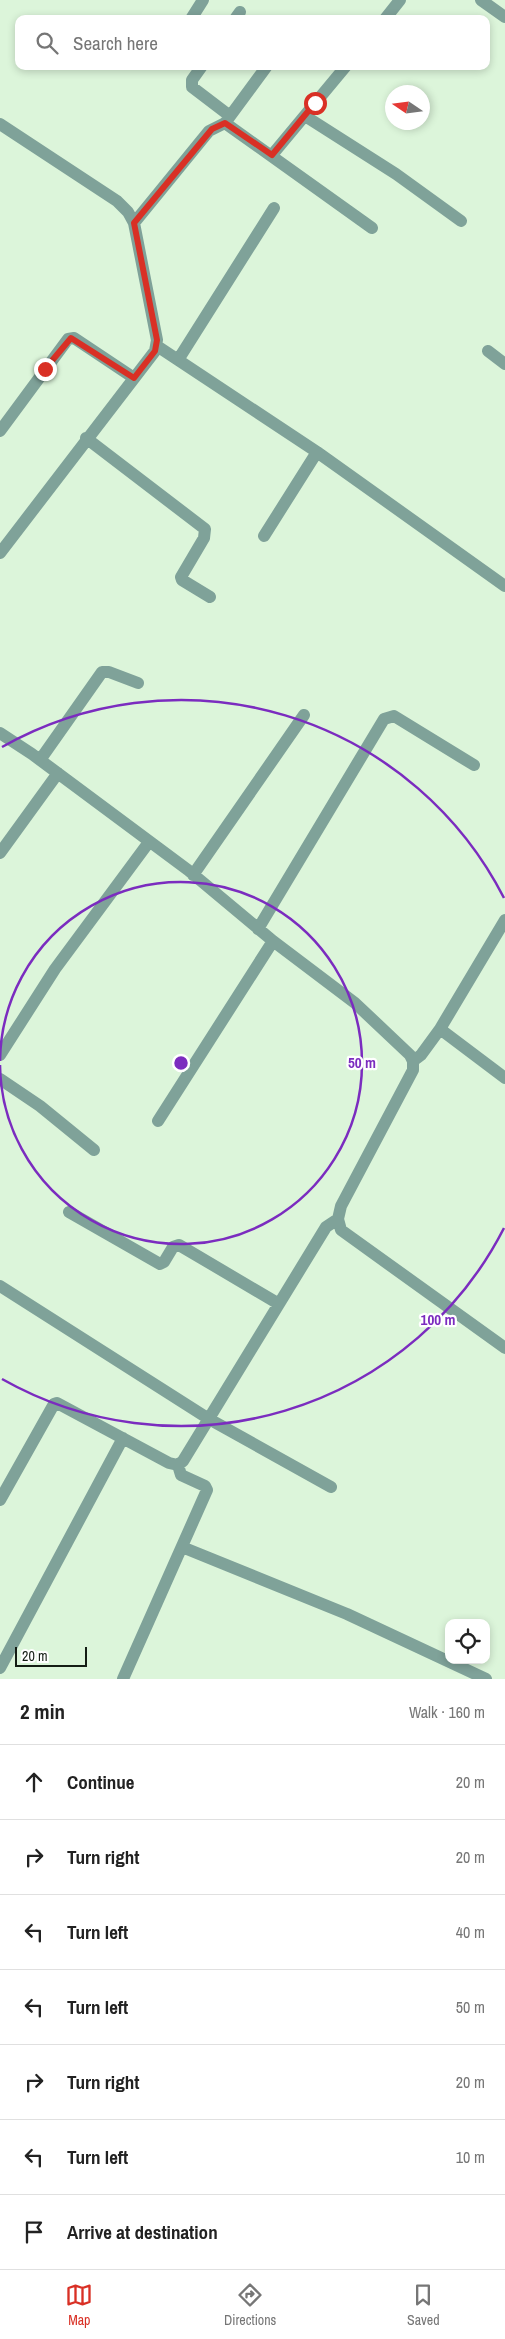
<!DOCTYPE html>
<meta charset="utf-8">
<style>
body{margin:0;font-family:"Archivo Narrow",sans-serif;background:#f6f6f6;color:#222}
.controls{position:absolute;right:15px;bottom:15px;display:grid;overflow:hidden;border-radius:10px;box-shadow:0 2px 8px #0003}
.controls button{width:45px;height:45px;display:grid;place-items:center;padding:0;border:0;border-bottom:1px solid #e0e0e0;background:#fff;color:#222;font:25px sans-serif}
.compass{position:absolute;left:385px;top:85px;width:45px;height:45px;border-radius:50%;background:#fff;box-shadow:0 2px 8px #0003;rotate:283deg}
.scale{position:absolute;left:15px;bottom:12px;width:72px;box-sizing:border-box;padding-left:5px;border:2px solid #141d14;border-top:0;font-size:14px;line-height:18px;white-space:nowrap;color:#141d14;-webkit-text-stroke:4px #fff;paint-order:stroke}
.stop{position:absolute;width:15px;height:15px;margin:-11px;border:4px solid #d93025;border-radius:50%;background:#fff}
.stop.end{background:#d93025;border-color:#fff;box-shadow:0 1px 5px #0008}
.list{margin:0;padding:0;list-style:none}
h2{display:flex;justify-content:space-between;align-items:center;height:65px;margin:0;padding:0 20px;font-size:21px}
h2 small{font-size:16px;font-weight:400;color:#767676}
.list li{display:grid;grid-template-columns:32px 1fr auto;gap:15px;align-items:center;box-sizing:border-box;height:75px;padding:0 20px;border-top:1px solid #e0e0e0}
.list b{display:block;font-size:19px;white-space:nowrap}
.list em{font-size:16px;font-style:normal;color:#767676}
.icon{flex:none;width:28px;height:28px;fill:none;stroke:currentColor;stroke-width:2;stroke-linecap:round;stroke-linejoin:round}
.map{position:relative;flex:none;width:505px;height:1679px;overflow:hidden}
.search{position:absolute;background:#fff;box-shadow:0 2px 8px #0003;left:15px;right:15px;top:15px;height:55px;display:flex;align-items:center;gap:12px;box-sizing:border-box;padding:0 18px;border-radius:10px;color:#767676;font-size:19px}
.sheet{height:590px;background:#fff}
nav{display:flex;justify-content:space-around;align-items:center;box-sizing:border-box;height:70px;border-top:1px solid #e0e0e0;background:#fff;font-size:14px;color:#767676}
nav a{display:grid;justify-items:center;gap:2px}
nav .on{color:#d93025}
.map>svg:first-child{display:block}
</style>
<div class="map">
<svg width="505" height="1679" viewBox="0 0 505 1679">
<rect width="100%" height="100%" fill="#dcf5da"/>
<g fill="none" stroke-linecap="round" stroke-linejoin="round">
<path stroke="#7fa299" stroke-width="12" d="M 481,0 L 505,17
M 191,19 L 203,0
M 235,19 L 240,12
M 385,19 L 400,0
M 202,66 L 192,80 L 192,87 L 230,116
M 305,116 L 396,174 L 461,221
M 225,123 L 372,228
M 0,124 L 117,201 L 128,212 L 134,223 L 157,340 L 155,351 L 0,553
M 272,155 L 346,66
M 134,223 L 209,131 L 225,123 L 267,66
M 157,346 L 317,452 L 505,586
M 488,351 L 505,364
M 178,360 L 274,208
M 0,431 L 68,339 L 74,338 L 134,378
M 86,438 L 205,529 L 204,538 L 181,577 L 182,580 L 210,597
M 264,536 L 317,452
M 0,733 L 32,754 L 188,870 L 273,941 L 355,1003 L 410,1055 L 413,1061 L 413,1070 L 341,1206 L 338,1219 L 341,1230 L 505,1348
M 40,760 L 102,672 L 109,672 L 138,683
M 0,853 L 58,773
M 193,875 L 304,715
M 258,929 L 384,719 L 394,716 L 474,765
M 440,1029 L 505,1078
M 0,1055 L 55,969 L 149,842
M 413,1061 L 421,1055 L 440,1029 L 505,920
M 0,1079 L 40,1106 L 94,1150
M 158,1121 L 273,941
M 69,1212 L 160,1264 L 164,1262 L 173,1247 L 179,1245 L 279,1304
M 0,1286 L 209,1419 L 331,1487
M 0,1500 L 54,1404 L 57,1403 L 169,1463 L 178,1465 L 183,1461 L 326,1227 L 338,1219
M 182,1547 L 347,1614 L 486,1679
M 0,1668 L 123,1438
M 123,1679 L 207,1490 L 205,1486 L 181,1475 L 178,1465"/>
</g>
<g fill="none" stroke-linecap="round" stroke-linejoin="round">
<path stroke="#d93025" stroke-width="6" d="M 45,369 L 71,338 L 134,378 L 155,351 L 157,340 L 134,223 L 212,129 L 225,123 L 272,155 L 315,103"/>
</g>
<g fill="none" stroke="#7b2cbf" stroke-width="2.5">
<path d="M0 1061A181 181 0 1 1 0 1065"/>
<path d="M504 1228A363 363 0 0 1 2 1379M2 747A363 363 0 0 1 504 898"/>
</g>
<circle cx="181" cy="1063" r="8" fill="#7b2cbf" stroke="#fff" stroke-width="2.5"/>
<g font-size="15" text-anchor="middle" font-weight="bold" fill="#7b2cbf" stroke="#fff" stroke-width="4.5" stroke-linejoin="round" paint-order="stroke">
<text x="362" y="1068">50 m</text>
<text x="438" y="1325">100 m</text>
</g>
</svg>
<div class="controls">
<button><svg class="icon" aria-label="locate" viewBox="0 0 24 24"><circle cx="12" cy="12" r="6"/><path d="M12 2v4M12 18v4M2 12h4M18 12h4"/></svg></button>
</div>
<svg class="compass" viewBox="-18 -18 36 36"><path d="M0-13l5 13h-10z" fill="#e53935"/><path d="M0 13l5-13h-10z" fill="#767676"/></svg>
<div class="scale">20 m</div>
<div class="stop" style="left:315px;top:103px"></div>
<div class="stop end" style="left:45px;top:369px"></div>
<div class="search"><svg class="icon" aria-label="search" viewBox="0 0 24 24"><circle cx="10" cy="10" r="6"/><path d="M15 15l6 6"/></svg>Search here</div>
</div>
<section class="sheet">
<h2>2 min<small>Walk · 160 m</small></h2>
<ul class="list">
<li><svg class="icon" aria-label="ahead" viewBox="0 0 24 24"><path d="M12 20V5M6 11l6-6 6 6"/></svg><div><b>Continue</b></div><em>20 m</em></li>
<li><svg class="icon" aria-label="right" viewBox="0 0 24 24"><path d="M7 20v-9h11M14 6l5 5-5 5"/></svg><div><b>Turn right</b></div><em>20 m</em></li>
<li><svg class="icon" aria-label="left" viewBox="0 0 24 24"><path d="M17 20v-9H6M10 6l-5 5 5 5"/></svg><div><b>Turn left</b></div><em>40 m</em></li>
<li><svg class="icon" aria-label="left" viewBox="0 0 24 24"><path d="M17 20v-9H6M10 6l-5 5 5 5"/></svg><div><b>Turn left</b></div><em>50 m</em></li>
<li><svg class="icon" aria-label="right" viewBox="0 0 24 24"><path d="M7 20v-9h11M14 6l5 5-5 5"/></svg><div><b>Turn right</b></div><em>20 m</em></li>
<li><svg class="icon" aria-label="left" viewBox="0 0 24 24"><path d="M17 20v-9H6M10 6l-5 5 5 5"/></svg><div><b>Turn left</b></div><em>10 m</em></li>
<li><svg class="icon" aria-label="arrive" viewBox="0 0 24 24"><path d="M6 21V4h12l-3 4 3 4H6"/></svg><div><b>Arrive at destination</b></div></li>
</ul>
</section>
<nav>
<a class="on"><svg class="icon" aria-label="map" viewBox="0 0 24 24"><path d="M3 6l6-2 6 2 6-2v14l-6 2-6-2-6 2zM9 4v14M15 6v14"/></svg>Map</a>
<a><svg class="icon" aria-label="directions" viewBox="0 0 24 24"><path d="M12 3l9 9-9 9-9-9zM9 14v-3h6M13 9l2 2-2 2"/></svg>Directions</a>
<a><svg class="icon" aria-label="saved" viewBox="0 0 24 24"><path d="M7 4h10v16l-5-4-5 4z"/></svg>Saved</a>
</nav>
